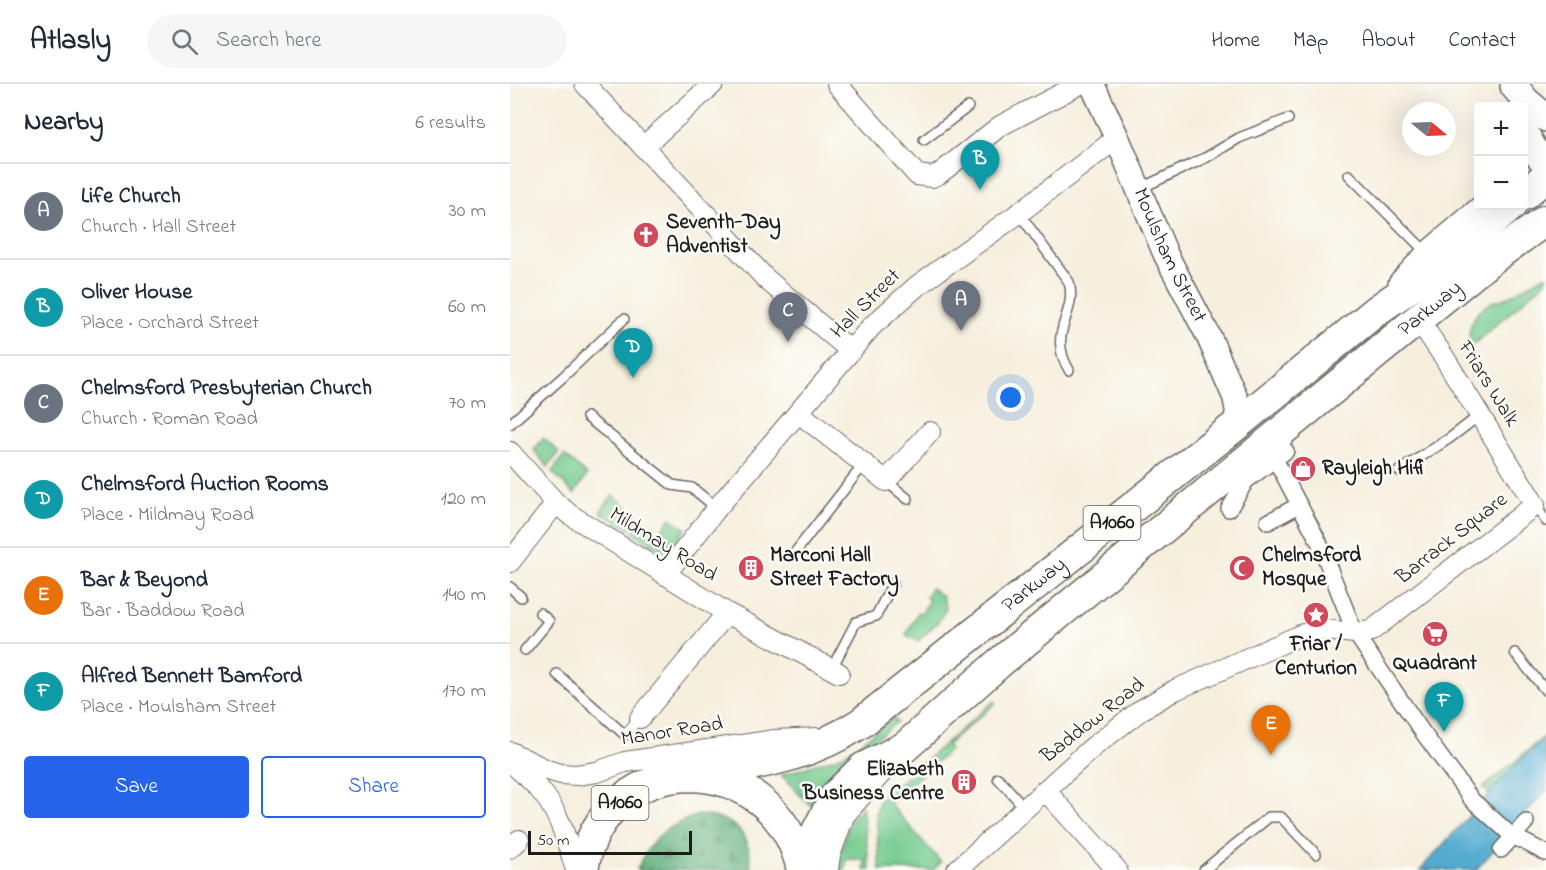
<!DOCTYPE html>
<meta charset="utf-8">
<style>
body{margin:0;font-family:"Indie Flower",sans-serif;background:#f6f6f7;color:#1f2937}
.controls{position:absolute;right:18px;top:18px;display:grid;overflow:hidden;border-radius:6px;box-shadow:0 6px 24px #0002}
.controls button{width:54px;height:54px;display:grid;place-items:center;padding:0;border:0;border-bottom:2px solid #e0e1e3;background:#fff;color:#1f2937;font:30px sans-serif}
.compass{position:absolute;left:892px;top:18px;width:54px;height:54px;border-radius:50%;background:#fff;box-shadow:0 6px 24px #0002;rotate:109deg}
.scale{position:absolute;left:18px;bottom:15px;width:164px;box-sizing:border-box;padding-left:6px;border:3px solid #1c1c1c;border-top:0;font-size:16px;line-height:21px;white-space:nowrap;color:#1c1c1c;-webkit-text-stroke:4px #fdfcf7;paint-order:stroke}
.you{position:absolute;left:501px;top:314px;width:21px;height:21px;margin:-15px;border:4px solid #fff;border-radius:50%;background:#1a73e8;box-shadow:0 0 0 9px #1a73e833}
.badge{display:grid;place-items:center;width:39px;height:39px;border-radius:50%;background:#2563eb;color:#fff;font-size:20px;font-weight:700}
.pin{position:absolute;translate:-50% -50px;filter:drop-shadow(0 2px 3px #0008)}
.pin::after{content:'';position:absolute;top:32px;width:21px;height:18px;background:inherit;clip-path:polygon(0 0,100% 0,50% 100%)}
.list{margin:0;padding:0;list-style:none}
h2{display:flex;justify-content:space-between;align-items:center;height:78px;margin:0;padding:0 24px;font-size:26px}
h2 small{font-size:20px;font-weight:400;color:#747a83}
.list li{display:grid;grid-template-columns:39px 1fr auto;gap:18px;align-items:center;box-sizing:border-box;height:96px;padding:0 24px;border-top:2px solid #e0e1e3}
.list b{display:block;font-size:22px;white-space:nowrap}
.list p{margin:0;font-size:20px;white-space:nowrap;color:#747a83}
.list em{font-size:20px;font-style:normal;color:#747a83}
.actions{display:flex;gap:12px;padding:18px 24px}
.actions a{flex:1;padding:14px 0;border:2px solid #2563eb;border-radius:6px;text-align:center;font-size:21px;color:#2563eb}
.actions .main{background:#2563eb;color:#fff}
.icon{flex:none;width:33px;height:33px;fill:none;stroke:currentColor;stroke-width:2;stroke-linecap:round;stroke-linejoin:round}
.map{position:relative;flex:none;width:1036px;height:786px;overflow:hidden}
header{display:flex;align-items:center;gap:36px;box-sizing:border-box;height:84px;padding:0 30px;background:#fff;border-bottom:2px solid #e0e1e3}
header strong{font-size:28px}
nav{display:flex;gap:33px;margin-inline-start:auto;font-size:21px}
.search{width:420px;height:54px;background:#f6f6f7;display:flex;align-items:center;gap:15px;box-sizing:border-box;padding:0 21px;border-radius:33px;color:#747a83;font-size:22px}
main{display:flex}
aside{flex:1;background:#fff}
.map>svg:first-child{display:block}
</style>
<header>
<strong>Atlasly</strong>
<div class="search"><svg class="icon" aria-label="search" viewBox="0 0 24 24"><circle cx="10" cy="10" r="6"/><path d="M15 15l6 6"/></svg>Search here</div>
<nav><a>Home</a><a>Map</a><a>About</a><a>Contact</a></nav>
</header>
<main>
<aside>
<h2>Nearby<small>6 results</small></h2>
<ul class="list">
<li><span class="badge" style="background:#6b7280">A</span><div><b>Life Church</b><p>Church · Hall Street</p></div><em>30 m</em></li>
<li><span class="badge" style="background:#0f9aa8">B</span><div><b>Oliver House</b><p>Place · Orchard Street</p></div><em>60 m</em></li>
<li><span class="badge" style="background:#6b7280">C</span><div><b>Chelmsford Presbyterian Church</b><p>Church · Roman Road</p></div><em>70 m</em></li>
<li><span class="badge" style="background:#0f9aa8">D</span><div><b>Chelmsford Auction Rooms</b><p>Place · Mildmay Road</p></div><em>120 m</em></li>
<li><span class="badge" style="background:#e8710a">E</span><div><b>Bar &amp; Beyond</b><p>Bar · Baddow Road</p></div><em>140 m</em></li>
<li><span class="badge" style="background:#0f9aa8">F</span><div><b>Alfred Bennett Bamford</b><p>Place · Moulsham Street</p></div><em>170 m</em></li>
</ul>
<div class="actions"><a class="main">Save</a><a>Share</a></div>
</aside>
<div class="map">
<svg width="1036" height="786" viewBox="0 0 1036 786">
<defs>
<pattern id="forest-firs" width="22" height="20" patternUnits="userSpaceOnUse" patternTransform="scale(1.5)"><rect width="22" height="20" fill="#5faf7a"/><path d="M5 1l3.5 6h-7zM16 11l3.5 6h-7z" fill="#4e8e63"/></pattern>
</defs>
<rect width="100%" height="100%" fill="#fdfcf7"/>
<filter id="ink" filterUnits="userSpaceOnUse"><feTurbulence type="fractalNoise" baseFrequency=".0167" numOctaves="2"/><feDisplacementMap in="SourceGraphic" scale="12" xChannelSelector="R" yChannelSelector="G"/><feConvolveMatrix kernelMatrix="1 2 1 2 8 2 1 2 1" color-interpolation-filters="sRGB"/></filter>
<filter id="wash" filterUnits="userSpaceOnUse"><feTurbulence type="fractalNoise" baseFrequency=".008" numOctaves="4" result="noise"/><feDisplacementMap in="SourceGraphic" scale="24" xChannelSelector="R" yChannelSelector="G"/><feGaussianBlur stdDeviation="1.35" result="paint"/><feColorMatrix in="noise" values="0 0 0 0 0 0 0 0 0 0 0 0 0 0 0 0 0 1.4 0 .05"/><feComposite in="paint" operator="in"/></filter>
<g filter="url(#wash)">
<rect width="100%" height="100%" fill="#f6efde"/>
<path fill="#74cb8f" stroke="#487456" stroke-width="1.5" d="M 1036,191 L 1036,197 L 963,261 L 959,252 L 961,241 L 966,231 L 975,222 L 984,217 L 994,215 Z
M 33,354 L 49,368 L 38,383 L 24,366 Z
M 54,371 L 77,391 L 64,410 L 42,388 Z
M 103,411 L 128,432 L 119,446 L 90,428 Z
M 161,434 L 176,445 L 157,469 L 122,448 L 131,435 L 149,449 Z
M 421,504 L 432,512 L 436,524 L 429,537 L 408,557 L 396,551 L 408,528 L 412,529 L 419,516 L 416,513 Z
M 484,617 L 486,619 L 437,661 L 440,666 L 379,719 L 431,778 L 423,786 L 370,786 L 366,728 L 369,717 Z
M 383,633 L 387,638 C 355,664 322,686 302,723 L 271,691 L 328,673 L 343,665 Z
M 1036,651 L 979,709 L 973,704 Z
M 352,722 L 360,786 L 354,786 L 355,776 L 336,775 L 335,786 L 326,786 L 339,738 Z"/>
<path fill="url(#forest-firs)" stroke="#3e664b" stroke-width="1.5" d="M 188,731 C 225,733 241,748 241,786 L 127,786 C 140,754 156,742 188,731 Z"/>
<path fill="#53abd0" stroke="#386476" stroke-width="1.5" d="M 1036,653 L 1036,707 L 966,786 L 910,786 L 1006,680 Z"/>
</g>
<g filter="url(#ink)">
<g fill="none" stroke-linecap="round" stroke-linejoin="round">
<g stroke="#686660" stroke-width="12">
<path id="service" d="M 414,56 L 458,23
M 839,91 L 918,170
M 629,105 L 697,73 L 729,54 L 778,35
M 509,129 L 559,198 C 568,231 536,247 559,286
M 77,333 L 162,401 L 182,404 L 207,424
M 0,340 L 54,292 L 114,235
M 889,387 L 940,354 L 970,331
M 376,397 L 398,415
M 1025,421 L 1036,437
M 283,471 L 354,380
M 0,503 L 11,513
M 15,566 L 39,537 L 30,529
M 1005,569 L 1036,607
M 322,584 L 346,538 L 366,532 L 383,499
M 47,590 L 115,651 L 130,634
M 488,694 L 515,724
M 694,786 L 759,733 L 771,733 L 806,770"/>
</g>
<g stroke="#686660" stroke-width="18">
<path id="pedestrian" d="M 765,375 L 809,458 L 845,549 L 911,646 L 962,716 L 1001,751 L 1036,769
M 719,425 L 736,397 L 776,367
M 758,438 L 789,421
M 991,766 L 1016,738"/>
</g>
<g stroke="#686660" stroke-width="22">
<path id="minor" d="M 75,0 L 256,195 L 341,267
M 327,0 L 407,91 L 422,93 L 429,90 L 490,42 L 570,0
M 133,63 L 203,0
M 289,329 L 376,397 L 420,348
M 0,368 L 46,419 L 59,430 L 217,529 L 329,589
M 0,478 L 46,419
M 155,491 L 207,424 L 361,243 L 407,202 L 509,129 L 607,54
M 130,634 L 217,529
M 0,668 L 37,686 L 51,690 L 66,691 L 87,688 L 115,678 L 265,656 L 307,654
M 0,677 C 9,686 19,694 28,704 C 49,726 57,757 66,786
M 535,706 L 607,786
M 0,764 L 9,756
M 318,786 L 320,771 L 334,732 L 383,676
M 447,786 L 583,663 L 631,626 L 665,606 L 793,550 L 814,546 L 845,549 L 861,547 L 1025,421 L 934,273 L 908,235"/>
</g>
<g stroke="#686660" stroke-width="27">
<g id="tertiary">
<path id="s1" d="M 582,0 L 607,54 L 656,171 L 698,251 L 725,313 L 728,328 L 724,343"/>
</g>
</g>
<g stroke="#686660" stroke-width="30">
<path id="secondary" d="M 1004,2 L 1016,17 L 1036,34
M 1014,47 C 1020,59 1025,70 1036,78
M 892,200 L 919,171 L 976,122"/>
</g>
<g stroke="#686660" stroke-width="33">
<g id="primary">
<path d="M 1014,111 L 1036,92"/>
<path id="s2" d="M 182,692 C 245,680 296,675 351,639 L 724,343 L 866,227 L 930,182 L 1001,122"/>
<path d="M 73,786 C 93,661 265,661 292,786"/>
<path id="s3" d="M 292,786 L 306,749 L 325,712 L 353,684 L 395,663 L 489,579 L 979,177 L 1036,136"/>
</g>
</g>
<use href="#service" stroke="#fff" stroke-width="9"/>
<use href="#pedestrian" stroke="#fff" stroke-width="15"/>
<use href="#minor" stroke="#fff" stroke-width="20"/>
<use href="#tertiary" stroke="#fff" stroke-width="24"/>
<use href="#secondary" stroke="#fff" stroke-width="27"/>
<use href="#primary" stroke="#fff" stroke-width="30"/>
</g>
</g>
<defs>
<g id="church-disc" transform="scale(1.35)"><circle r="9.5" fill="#d1495b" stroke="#fdfcf7"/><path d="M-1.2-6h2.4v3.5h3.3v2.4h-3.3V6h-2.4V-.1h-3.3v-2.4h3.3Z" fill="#fff"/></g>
<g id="shop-disc" transform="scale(1.35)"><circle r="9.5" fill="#d1495b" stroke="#fdfcf7"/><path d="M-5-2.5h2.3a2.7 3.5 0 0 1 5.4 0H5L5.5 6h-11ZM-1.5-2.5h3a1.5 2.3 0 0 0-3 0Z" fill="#fff"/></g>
<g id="building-disc" transform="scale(1.35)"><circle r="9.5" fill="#d1495b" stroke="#fdfcf7"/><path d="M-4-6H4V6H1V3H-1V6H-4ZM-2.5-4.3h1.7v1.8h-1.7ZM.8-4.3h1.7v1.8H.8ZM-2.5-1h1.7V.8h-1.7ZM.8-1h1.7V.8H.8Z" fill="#fff"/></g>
<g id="mosque-disc" transform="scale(1.35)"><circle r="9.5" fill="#d1495b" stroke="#fdfcf7"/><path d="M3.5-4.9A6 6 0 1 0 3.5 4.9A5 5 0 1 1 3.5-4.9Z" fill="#fff"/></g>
<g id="sight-disc" transform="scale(1.35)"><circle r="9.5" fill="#d1495b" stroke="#fdfcf7"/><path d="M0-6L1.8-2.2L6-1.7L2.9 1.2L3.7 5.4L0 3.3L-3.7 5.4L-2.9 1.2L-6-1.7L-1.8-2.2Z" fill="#fff"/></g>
<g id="supermarket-disc" transform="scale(1.35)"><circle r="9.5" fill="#d1495b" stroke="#fdfcf7"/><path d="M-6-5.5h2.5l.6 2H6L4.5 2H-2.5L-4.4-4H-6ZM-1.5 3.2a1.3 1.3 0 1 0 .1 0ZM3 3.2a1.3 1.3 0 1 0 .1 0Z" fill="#fff"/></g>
</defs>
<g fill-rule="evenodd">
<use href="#church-disc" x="136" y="151"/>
<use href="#shop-disc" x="793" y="385"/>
<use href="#building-disc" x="241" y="484"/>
<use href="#mosque-disc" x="732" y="484"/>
<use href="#sight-disc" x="806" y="531"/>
<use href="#supermarket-disc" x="925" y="550"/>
<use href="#building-disc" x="454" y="698"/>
</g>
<g text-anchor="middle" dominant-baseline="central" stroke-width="5" stroke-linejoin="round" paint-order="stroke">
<g fill="#fdfcf7" stroke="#605f5e" stroke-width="1.5">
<rect x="573.5" y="422" width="57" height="34" rx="4.5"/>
<rect x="81.5" y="702" width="57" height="34" rx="4.5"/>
</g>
<g font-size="20" font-weight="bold" fill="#1c1c1c">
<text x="602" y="439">A1060</text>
<text x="110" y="719">A1060</text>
</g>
<g font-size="21" font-weight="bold" fill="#1c1c1c" stroke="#fdfcf7" text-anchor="start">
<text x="156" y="139">Seventh-Day<tspan x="156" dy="24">Adventist</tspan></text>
<text x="812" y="385">Rayleigh Hifi</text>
<text x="260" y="472">Marconi Hall<tspan x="260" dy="24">Street Factory</tspan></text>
<text x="752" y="472">Chelmsford<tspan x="752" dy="24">Mosque</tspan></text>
<text x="806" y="561" text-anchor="middle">Friar /<tspan x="806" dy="24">Centurion</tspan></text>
<text x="925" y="580" text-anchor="middle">Quadrant</text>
<text x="434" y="686" text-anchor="end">Elizabeth<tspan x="434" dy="24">Business Centre</tspan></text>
</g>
<g font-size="21" fill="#1c1c1c" stroke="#fdfcf7">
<text stroke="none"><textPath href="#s1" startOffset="188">Moulsham Street</textPath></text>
<text transform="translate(356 220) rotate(-45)">Hall Street</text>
<text stroke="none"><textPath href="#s3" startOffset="852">Parkway</textPath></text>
<text transform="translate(978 300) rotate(58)">Friars Walk</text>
<text transform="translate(942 455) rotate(-38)">Barrack Square</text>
<text transform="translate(153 461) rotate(32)">Mildmay Road</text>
<text stroke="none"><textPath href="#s2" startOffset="400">Parkway</textPath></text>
<text transform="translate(583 637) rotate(-38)">Baddow Road</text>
<text transform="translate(162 648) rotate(-9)">Manor Road</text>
</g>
</g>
</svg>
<div class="controls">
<button>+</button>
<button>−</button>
</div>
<svg class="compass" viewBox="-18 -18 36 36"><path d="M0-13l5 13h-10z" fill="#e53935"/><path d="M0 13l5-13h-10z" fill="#747a83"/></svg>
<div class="scale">50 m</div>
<div class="you"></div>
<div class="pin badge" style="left:451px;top:247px;background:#6b7280">A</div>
<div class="pin badge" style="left:470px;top:106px;background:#0f9aa8">B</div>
<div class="pin badge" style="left:278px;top:258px;background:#6b7280">C</div>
<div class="pin badge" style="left:123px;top:294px;background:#0f9aa8">D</div>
<div class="pin badge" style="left:761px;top:671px;background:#e8710a">E</div>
<div class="pin badge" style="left:934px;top:648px;background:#0f9aa8">F</div>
</div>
</main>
